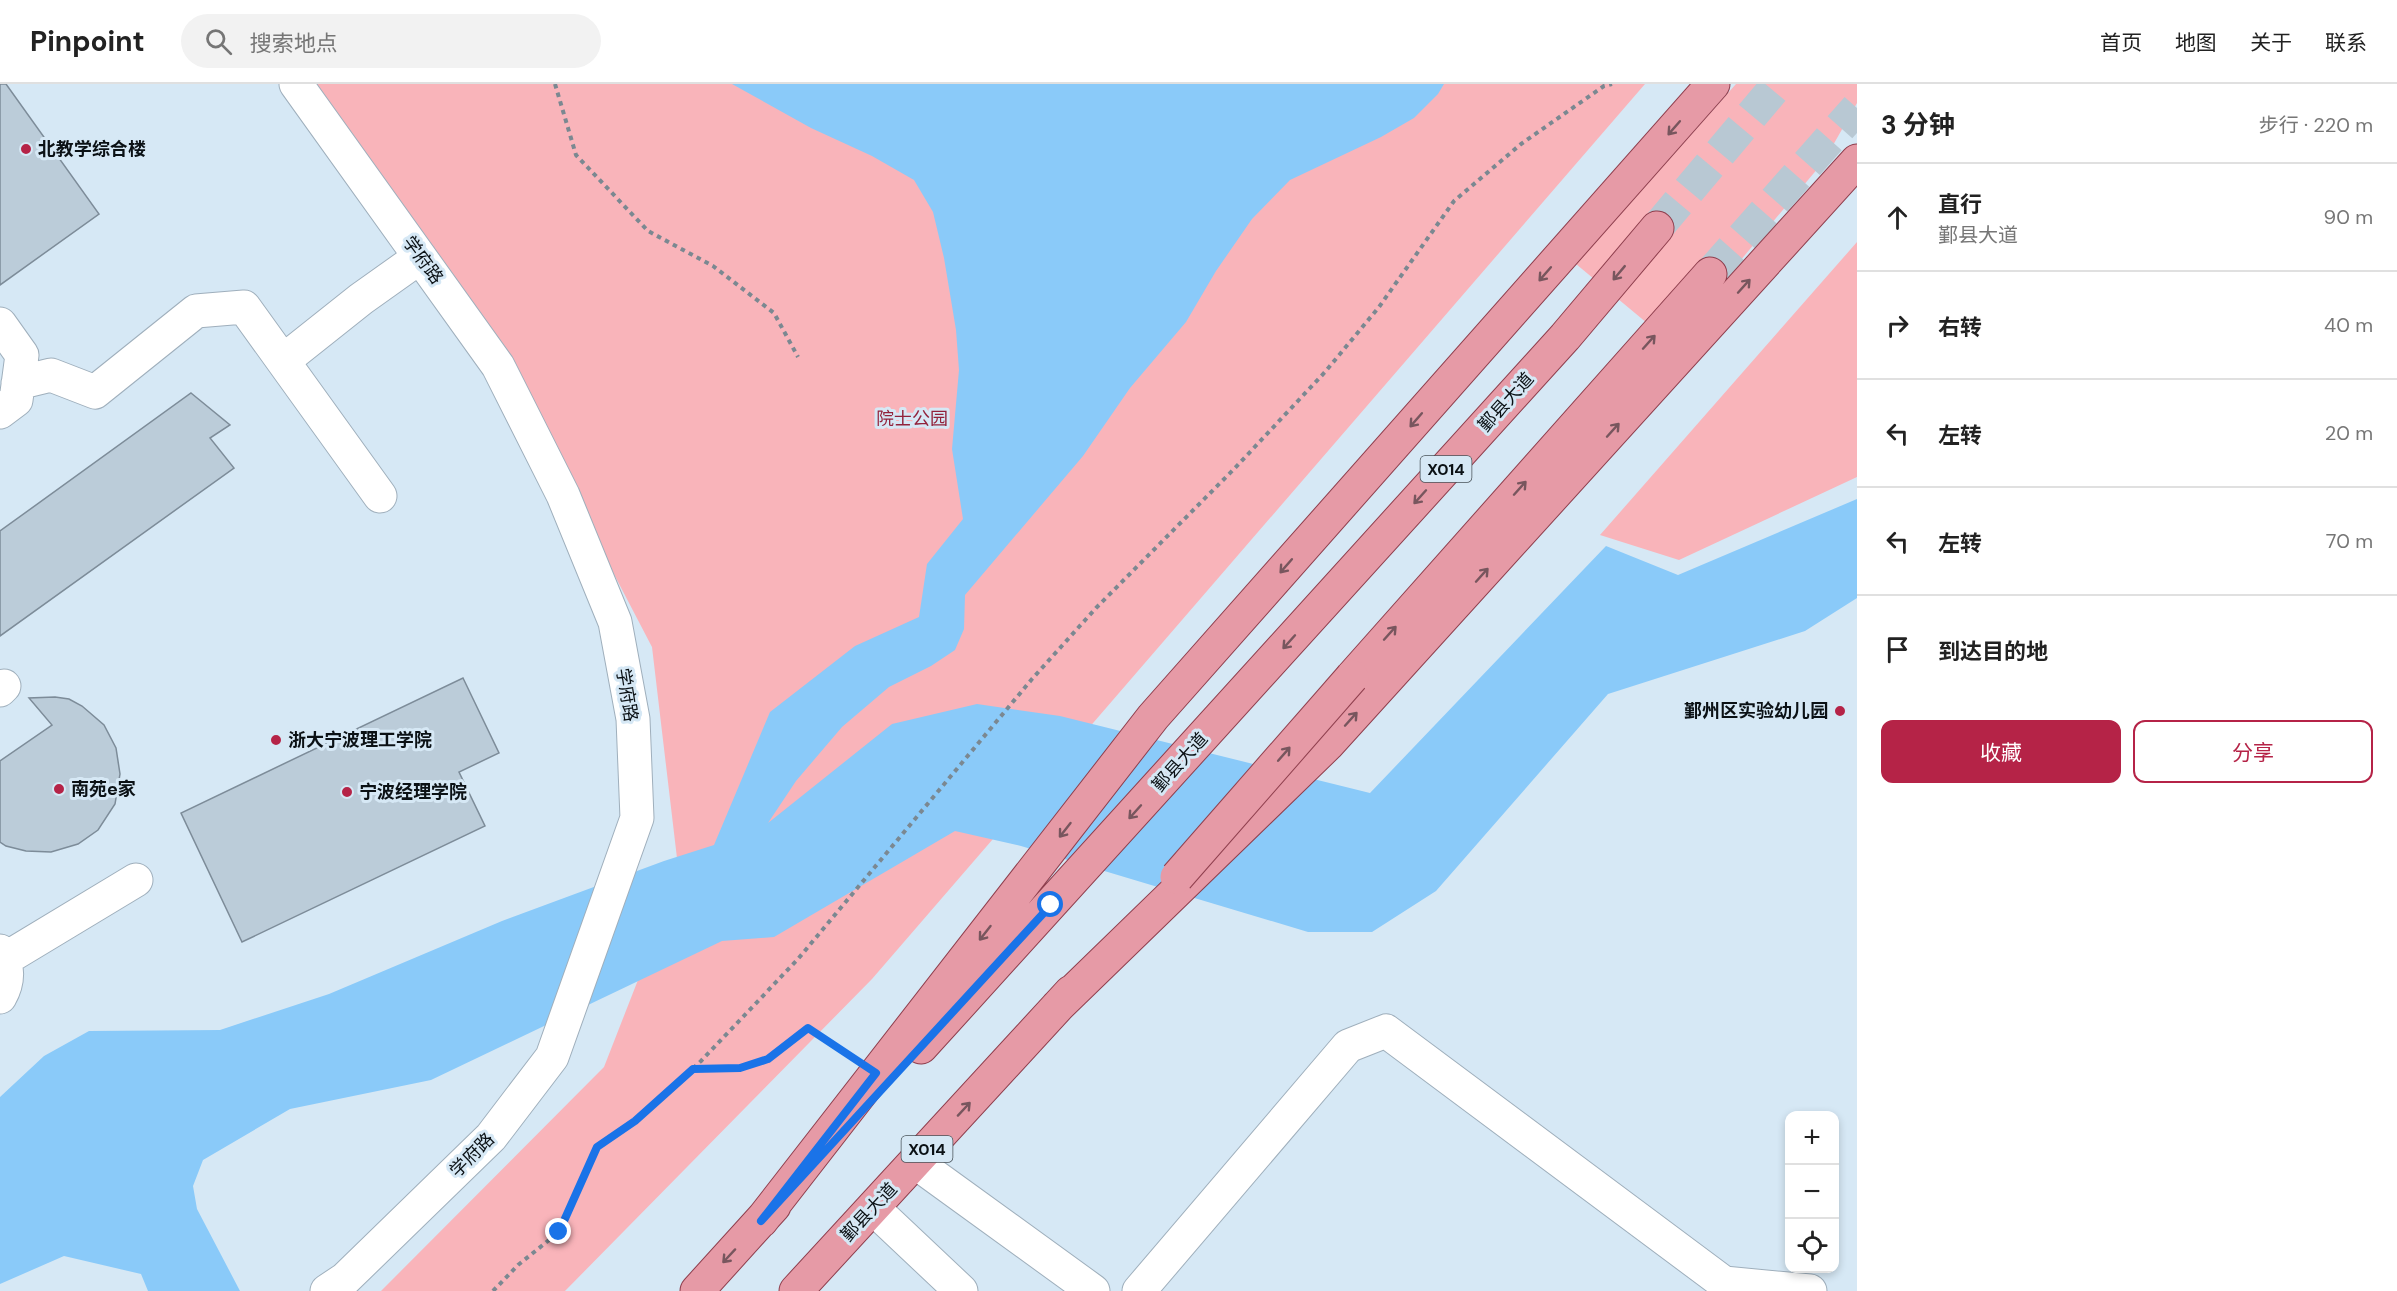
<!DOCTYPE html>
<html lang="zh">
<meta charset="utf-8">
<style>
body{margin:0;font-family:"DM Sans","Noto Sans SC",sans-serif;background:#f2f2f2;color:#222}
.controls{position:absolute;right:18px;bottom:18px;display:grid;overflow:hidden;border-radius:12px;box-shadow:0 3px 9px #0003}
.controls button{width:54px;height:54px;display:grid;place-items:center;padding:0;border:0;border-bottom:2px solid #e0e0e0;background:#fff;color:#222;font:30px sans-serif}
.stop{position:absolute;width:18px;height:18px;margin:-14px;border:4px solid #1a73e8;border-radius:50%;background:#fff}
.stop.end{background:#1a73e8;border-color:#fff;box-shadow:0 2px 6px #0008}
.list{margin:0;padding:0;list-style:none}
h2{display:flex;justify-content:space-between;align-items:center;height:78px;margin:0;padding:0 24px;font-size:26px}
h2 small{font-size:20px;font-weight:400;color:#767676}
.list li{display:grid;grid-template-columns:39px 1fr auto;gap:18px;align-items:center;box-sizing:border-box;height:108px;padding:0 24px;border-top:2px solid #e0e0e0}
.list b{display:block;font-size:22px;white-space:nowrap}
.list p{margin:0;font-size:20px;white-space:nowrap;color:#767676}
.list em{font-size:20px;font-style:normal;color:#767676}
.actions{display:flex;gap:12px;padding:18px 24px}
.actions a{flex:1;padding:14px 0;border:2px solid #b52347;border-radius:12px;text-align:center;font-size:21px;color:#b52347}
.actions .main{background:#b52347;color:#fff}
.icon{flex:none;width:33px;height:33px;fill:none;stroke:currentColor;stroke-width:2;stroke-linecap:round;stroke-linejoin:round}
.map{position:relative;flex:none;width:1857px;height:1207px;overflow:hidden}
header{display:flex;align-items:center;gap:36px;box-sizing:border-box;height:84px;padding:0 30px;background:#fff;border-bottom:2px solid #e0e0e0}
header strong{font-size:28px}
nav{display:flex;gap:33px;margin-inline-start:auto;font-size:21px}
.search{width:420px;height:54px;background:#f2f2f2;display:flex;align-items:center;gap:15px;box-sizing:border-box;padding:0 21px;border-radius:33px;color:#767676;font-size:22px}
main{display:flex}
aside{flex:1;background:#fff}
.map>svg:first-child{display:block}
</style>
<header>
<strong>Pinpoint</strong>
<div class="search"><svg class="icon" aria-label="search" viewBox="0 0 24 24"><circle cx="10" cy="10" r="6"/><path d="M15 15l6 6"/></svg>搜索地点</div>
<nav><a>首页</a><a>地图</a><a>关于</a><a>联系</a></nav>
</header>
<main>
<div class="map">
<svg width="1857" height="1207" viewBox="0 0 1857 1207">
<rect width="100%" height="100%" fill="#d6e8f5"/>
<path fill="#f9b4ba" d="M 313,0 L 1645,0 L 872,895 L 565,1207 L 381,1207 L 604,983 L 679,791 L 652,563 L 496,264 Z
M 1736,0 L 1857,0 L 1857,19 L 1824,77 L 1671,259 L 1576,180 Z
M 1857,158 L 1857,393 L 1679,476 L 1600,451 Z"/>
<path fill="#8acaf9" d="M 732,0 L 1444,0 L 1438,10 L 1414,34 L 1381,53 L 1290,96 L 1252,135 L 1216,187 L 1186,238 L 1130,304 L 1083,372 L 965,511 L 964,545 L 955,566 L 931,582 L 889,603 L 842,643 L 796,697 L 768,739 L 892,640 L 977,620 L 1060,632 L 1370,709 L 1606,462 L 1678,491 L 1857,415 L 1857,514 L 1805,547 L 1608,610 L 1436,807 L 1372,848 L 1308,848 L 1021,762 L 955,747 L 774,853 L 722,857 L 431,996 L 290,1025 L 203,1076 L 193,1102 L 197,1125 L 240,1207 L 148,1207 L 141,1190 L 64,1172 L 0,1200 L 0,1013 L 44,972 L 89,947 L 220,946 L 329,910 L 502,837 L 664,777 L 714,761 L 770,628 L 855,562 L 919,533 L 927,480 L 963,435 L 952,365 L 959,286 L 956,246 L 944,174 L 933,128 L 914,96 L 872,72 L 811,44 Z"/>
<path fill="#bbccd9" stroke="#7d8c99" stroke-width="1.5" d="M 0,0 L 6,0 L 99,130 L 0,201 Z
M 191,309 L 230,341 L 210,354 L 234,384 L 0,552 L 0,447 Z
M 463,594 L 499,669 L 459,688 L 485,742 L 242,858 L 181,729 Z
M 55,613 L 69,615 L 82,622 L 104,641 L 116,664 L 120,690 L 115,720 L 98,746 L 78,760 L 51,768 L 26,767 L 6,762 L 0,758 L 0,677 L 52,641 L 29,614 Z"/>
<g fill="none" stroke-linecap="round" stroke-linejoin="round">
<path stroke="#b8c8d3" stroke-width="33" stroke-dasharray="33 16" stroke-linecap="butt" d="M 1657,144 L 1778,0
M 1710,190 L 1857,24"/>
<g stroke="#9fafbc" stroke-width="35">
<path id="minor" d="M 296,0 L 498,282 L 563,411 L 615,538 L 633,635 L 637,734 L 552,973 L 491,1053 L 345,1195 L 327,1207
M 0,240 L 22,271 L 16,316 L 0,328
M 283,277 L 361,215 L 420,173
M 18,299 L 51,291 L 95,308 L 196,227 L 244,223 L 380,412
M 0,606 L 4,602
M 0,867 C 9,883 9,897 0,913
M 5,875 L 136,796
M 915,1078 L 1093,1207
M 873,1124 L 961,1207
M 1139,1207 L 1348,962 L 1386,947 L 1724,1199 L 1810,1207"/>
</g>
<g stroke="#8e3e4d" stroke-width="35">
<path id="major" d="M 1352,593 L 1710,190
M 1057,923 L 1328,660 L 1857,77
M 921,963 L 1565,253 L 1657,144
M 761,1137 L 1153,633 L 1713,0
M 697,1207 L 774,1122
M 796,1207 L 1071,908"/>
</g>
<path stroke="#7b8891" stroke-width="4" stroke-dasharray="4.5 4.5" stroke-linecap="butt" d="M 555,0 L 576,71 L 648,147 L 713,182 L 774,229 L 798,273
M 693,985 L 740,984 L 768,975 L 808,944 L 851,972
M 493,1207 L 518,1181 L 559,1148 L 597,1063 L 635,1037 L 701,977 L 798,875 L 1032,595 L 1096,524 L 1235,384 L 1325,288 L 1379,223 L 1454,117 L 1521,60 L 1604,2 L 1612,0"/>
<use href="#minor" stroke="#fff" stroke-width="33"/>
<use href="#major" stroke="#e69aa6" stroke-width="33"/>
<g stroke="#8e3e4d" stroke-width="35" stroke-linecap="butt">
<path id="major-bridge" d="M 1177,793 L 1352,593"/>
</g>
<use href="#major-bridge" stroke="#e69aa6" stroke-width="33"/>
</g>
<defs><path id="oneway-shaft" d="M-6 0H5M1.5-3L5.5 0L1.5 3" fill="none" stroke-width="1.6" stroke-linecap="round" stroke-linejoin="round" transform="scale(1.5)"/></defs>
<g stroke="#78565e">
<use href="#oneway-shaft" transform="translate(1674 44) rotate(131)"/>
<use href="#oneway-shaft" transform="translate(1619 189) rotate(130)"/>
<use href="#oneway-shaft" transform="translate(1545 190) rotate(131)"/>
<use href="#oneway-shaft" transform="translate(1744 202) rotate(-48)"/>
<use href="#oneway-shaft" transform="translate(1649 258) rotate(-48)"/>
<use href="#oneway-shaft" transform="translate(1416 336) rotate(131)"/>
<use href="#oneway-shaft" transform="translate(1613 346) rotate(-48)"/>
<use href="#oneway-shaft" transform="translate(1520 404) rotate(-48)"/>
<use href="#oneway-shaft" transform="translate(1420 413) rotate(132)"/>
<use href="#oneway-shaft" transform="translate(1286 482) rotate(131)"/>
<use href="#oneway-shaft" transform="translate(1482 491) rotate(-48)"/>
<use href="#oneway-shaft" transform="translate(1390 549) rotate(-48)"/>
<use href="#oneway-shaft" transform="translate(1289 558) rotate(132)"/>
<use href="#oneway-shaft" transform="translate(1351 635) rotate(-48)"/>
<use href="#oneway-shaft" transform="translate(1284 670) rotate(-49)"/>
<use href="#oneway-shaft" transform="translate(1135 728) rotate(132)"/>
<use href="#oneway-shaft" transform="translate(1065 746) rotate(128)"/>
<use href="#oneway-shaft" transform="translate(985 849) rotate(128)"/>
<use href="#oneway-shaft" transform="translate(964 1025) rotate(-47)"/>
<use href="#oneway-shaft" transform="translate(729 1172) rotate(133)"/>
</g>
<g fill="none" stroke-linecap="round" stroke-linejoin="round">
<path stroke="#1a73e8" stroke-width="8" d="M 559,1148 L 597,1063 L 635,1037 L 693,985 L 740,984 L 768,975 L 808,944 L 876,989 L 761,1137 L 1051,821"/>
</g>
<g fill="#b52347" stroke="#d6e8f5" stroke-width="2">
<circle cx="26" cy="65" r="6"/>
<circle cx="1840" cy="627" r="6"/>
<circle cx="276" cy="656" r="6"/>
<circle cx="59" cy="705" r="6"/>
<circle cx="347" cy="708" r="6"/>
</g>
<g text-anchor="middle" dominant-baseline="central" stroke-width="6" stroke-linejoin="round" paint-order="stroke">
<g fill="#d6e8f5" stroke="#485258" stroke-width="1.5">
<rect x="1420.5" y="372" width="51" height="26" rx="4.5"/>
<rect x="901.5" y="1052" width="51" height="26" rx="4.5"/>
</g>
<g font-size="16" font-weight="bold" fill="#0b1115">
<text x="1446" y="385">X014</text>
<text x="927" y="1065">X014</text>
</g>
<g font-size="18" font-weight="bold" fill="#0b1115" stroke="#d6e8f5" text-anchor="start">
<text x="38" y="65">北教学综合楼</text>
<text x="1828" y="627" text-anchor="end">鄞州区实验幼儿园</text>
<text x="288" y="656">浙大宁波理工学院</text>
<text x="71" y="705">南苑e家</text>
<text x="359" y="708">宁波经理学院</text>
</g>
<g font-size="18" fill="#0b1115" stroke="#d6e8f5">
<text transform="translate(423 176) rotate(54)">学府路</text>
<text transform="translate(1506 318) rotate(-48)">鄞县大道</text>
<text transform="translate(627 611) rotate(81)">学府路</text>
<text transform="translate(1180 678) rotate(-48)">鄞县大道</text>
<text transform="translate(472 1071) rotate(-45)">学府路</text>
<text transform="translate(869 1128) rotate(-47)">鄞县大道</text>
</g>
<g font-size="18" fill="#92223b" stroke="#d6e8f5">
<text x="912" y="335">院士公园</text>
</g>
</g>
</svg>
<div class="controls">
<button>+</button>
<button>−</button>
<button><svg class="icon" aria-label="locate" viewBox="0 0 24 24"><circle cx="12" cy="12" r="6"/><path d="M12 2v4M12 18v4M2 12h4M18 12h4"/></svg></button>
</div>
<div class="stop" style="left:1051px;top:821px"></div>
<div class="stop end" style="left:559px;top:1148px"></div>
</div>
<aside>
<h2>3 分钟<small>步行 · 220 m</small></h2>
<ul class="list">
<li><svg class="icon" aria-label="ahead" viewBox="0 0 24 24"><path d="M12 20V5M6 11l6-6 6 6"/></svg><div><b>直行</b><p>鄞县大道</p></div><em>90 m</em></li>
<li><svg class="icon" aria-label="right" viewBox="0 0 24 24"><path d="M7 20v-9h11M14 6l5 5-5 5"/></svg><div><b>右转</b></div><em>40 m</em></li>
<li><svg class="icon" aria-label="left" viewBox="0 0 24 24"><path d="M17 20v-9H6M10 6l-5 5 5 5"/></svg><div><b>左转</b></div><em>20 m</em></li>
<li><svg class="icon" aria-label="left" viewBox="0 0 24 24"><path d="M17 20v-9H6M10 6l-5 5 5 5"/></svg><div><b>左转</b></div><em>70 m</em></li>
<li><svg class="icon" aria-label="arrive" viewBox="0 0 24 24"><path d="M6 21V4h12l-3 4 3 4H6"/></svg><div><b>到达目的地</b></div></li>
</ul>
<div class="actions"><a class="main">收藏</a><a>分享</a></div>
</aside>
</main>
